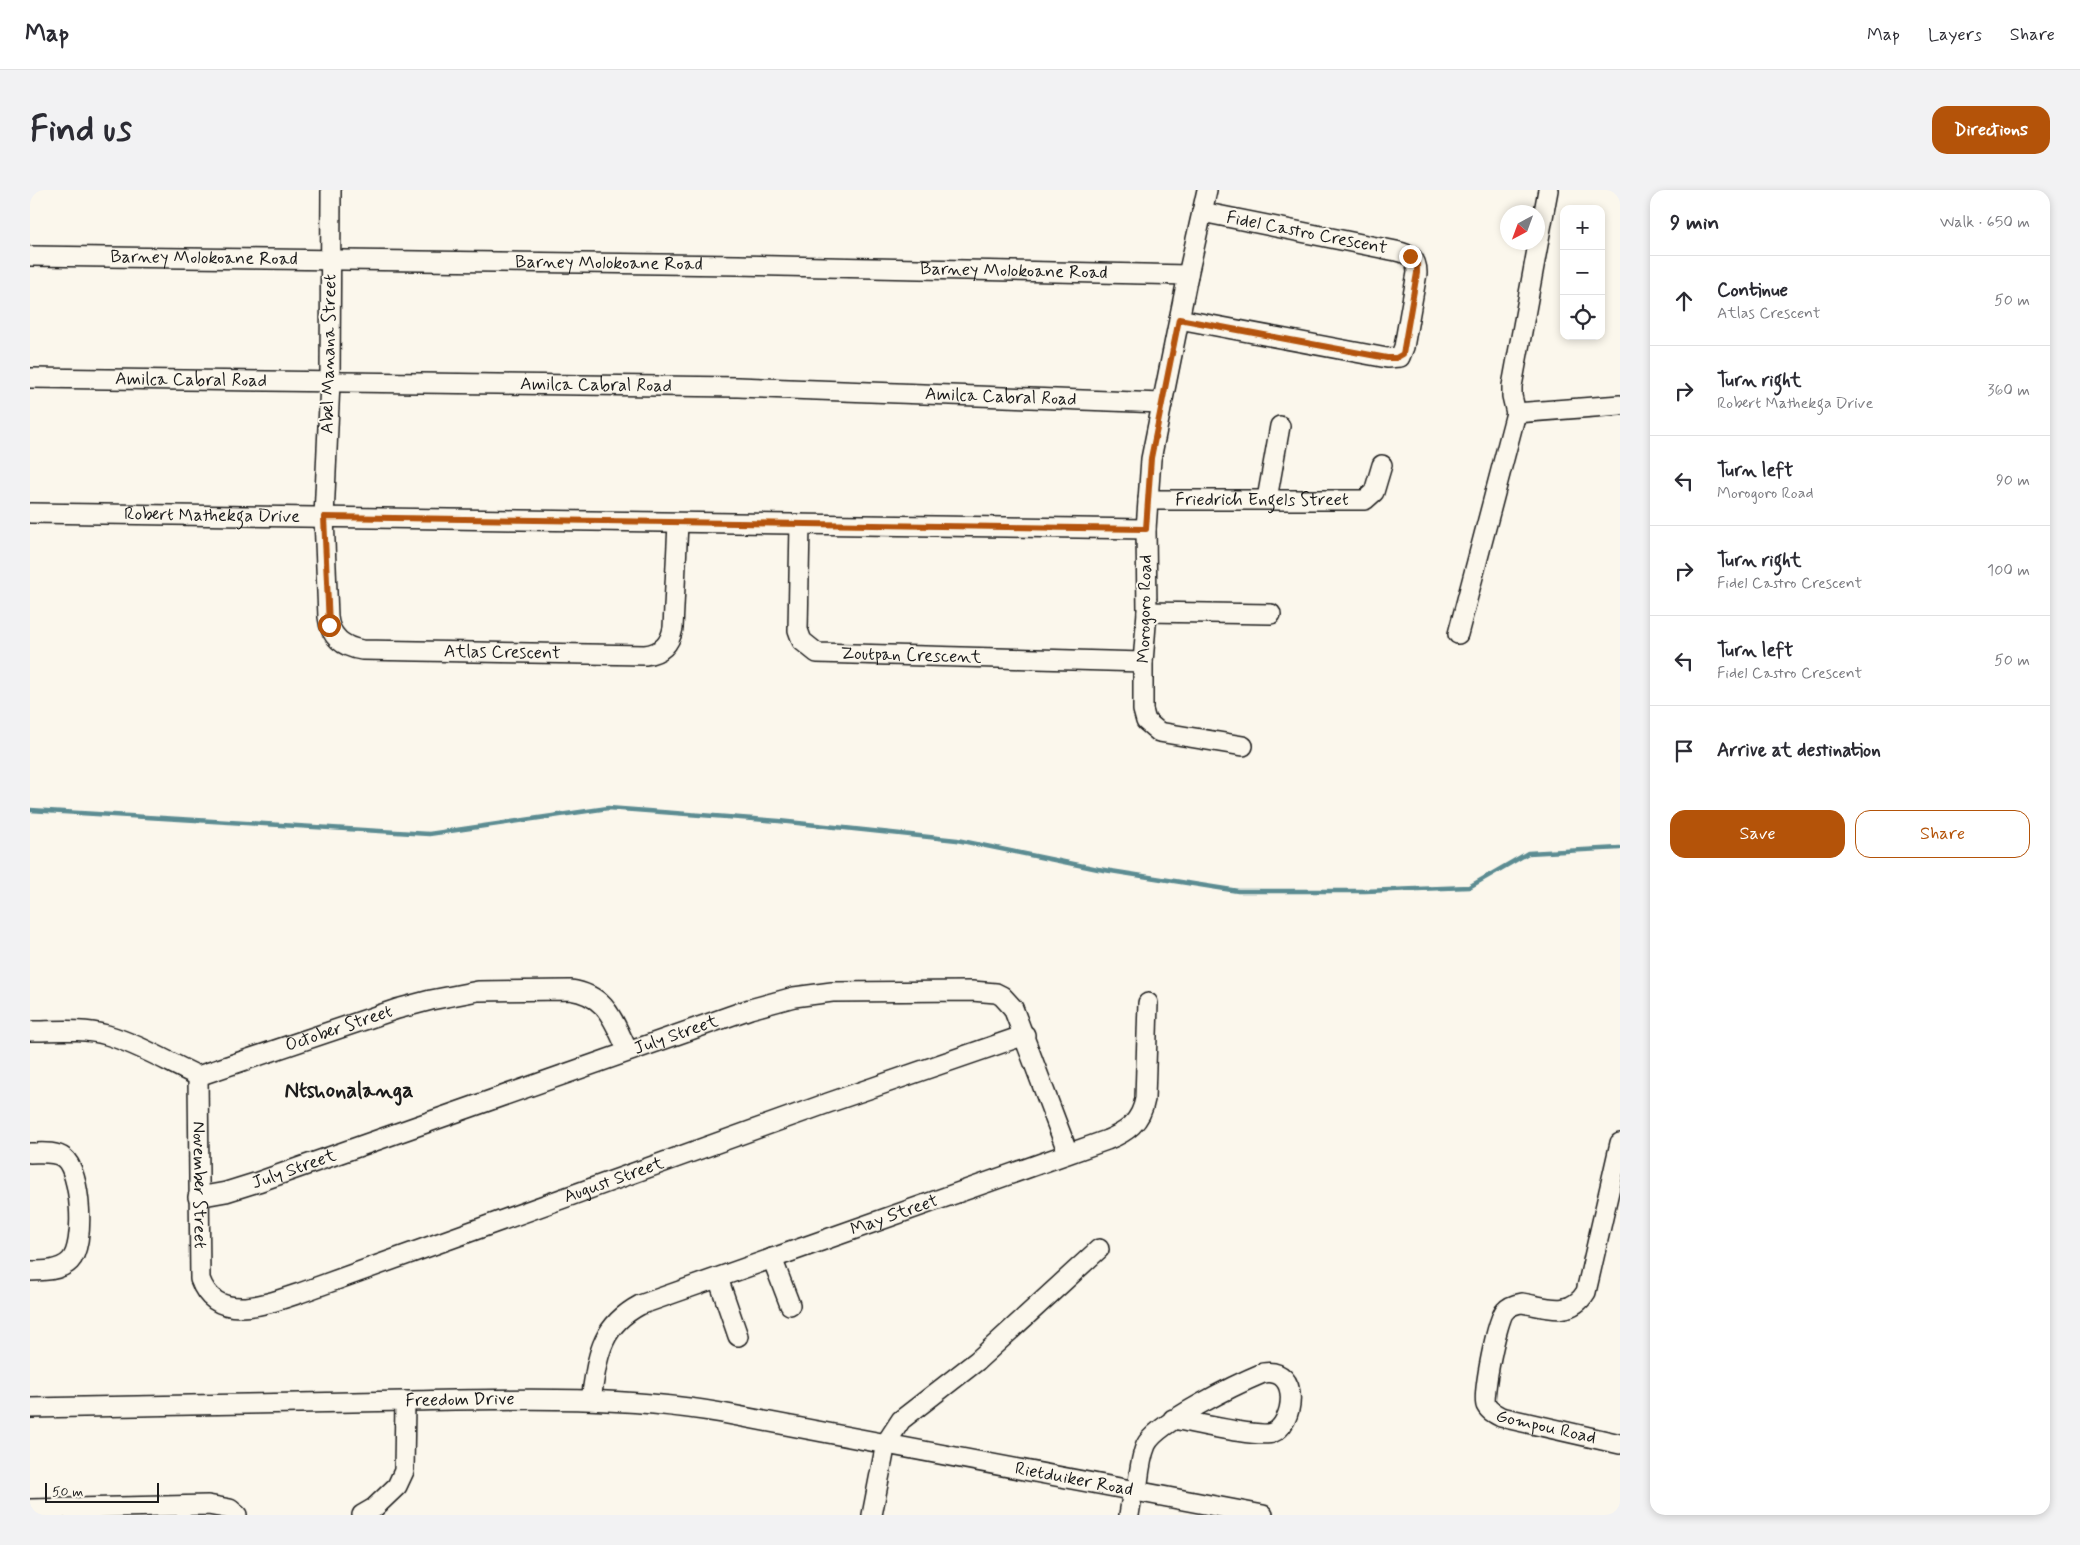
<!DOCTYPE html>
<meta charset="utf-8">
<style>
body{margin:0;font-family:Mynerve,sans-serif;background:#f2f2f3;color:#2b2b33}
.controls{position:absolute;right:15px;top:15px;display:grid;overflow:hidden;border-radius:10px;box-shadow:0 2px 8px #0003}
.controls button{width:45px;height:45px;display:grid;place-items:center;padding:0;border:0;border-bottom:1px solid #e1e1e2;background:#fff;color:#2b2b33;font:25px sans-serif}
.compass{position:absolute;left:1470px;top:15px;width:45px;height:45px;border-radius:50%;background:#fff;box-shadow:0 2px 8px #0003;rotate:221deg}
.scale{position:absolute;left:15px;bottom:12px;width:114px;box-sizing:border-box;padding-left:5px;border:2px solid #1c1c1c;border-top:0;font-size:14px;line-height:18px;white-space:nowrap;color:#1c1c1c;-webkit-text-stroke:4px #fbf7ec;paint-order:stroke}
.stop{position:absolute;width:15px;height:15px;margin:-11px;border:4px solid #b45309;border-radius:50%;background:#fff}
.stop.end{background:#b45309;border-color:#fff;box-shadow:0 1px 5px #0008}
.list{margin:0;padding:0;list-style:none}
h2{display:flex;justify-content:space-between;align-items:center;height:65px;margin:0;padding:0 20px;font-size:21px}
h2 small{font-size:16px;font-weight:400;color:#7c7c81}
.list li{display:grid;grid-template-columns:32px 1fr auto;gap:15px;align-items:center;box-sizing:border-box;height:90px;padding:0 20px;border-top:1px solid #e1e1e2}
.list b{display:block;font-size:19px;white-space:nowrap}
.list p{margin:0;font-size:16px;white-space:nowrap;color:#7c7c81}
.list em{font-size:16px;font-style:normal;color:#7c7c81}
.actions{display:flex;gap:10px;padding:15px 20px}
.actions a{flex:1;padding:11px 0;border:1px solid #b45309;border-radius:15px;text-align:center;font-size:18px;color:#b45309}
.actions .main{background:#b45309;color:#fff}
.icon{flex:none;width:28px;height:28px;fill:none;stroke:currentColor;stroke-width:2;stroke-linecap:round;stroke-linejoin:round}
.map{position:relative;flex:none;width:1590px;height:1325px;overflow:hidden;border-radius:15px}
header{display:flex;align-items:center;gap:30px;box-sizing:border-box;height:70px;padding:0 25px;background:#fff;border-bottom:1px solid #e1e1e2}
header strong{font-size:24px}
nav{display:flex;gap:28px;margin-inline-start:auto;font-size:18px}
.intro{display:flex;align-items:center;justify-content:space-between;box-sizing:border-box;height:120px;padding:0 30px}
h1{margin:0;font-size:35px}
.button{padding:12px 22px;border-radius:15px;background:#b45309;color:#fff;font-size:18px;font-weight:700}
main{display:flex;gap:30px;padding:0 30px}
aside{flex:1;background:#fff;border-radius:15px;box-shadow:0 2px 8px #0003}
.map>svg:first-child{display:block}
</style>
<header>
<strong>Map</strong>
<nav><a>Map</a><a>Layers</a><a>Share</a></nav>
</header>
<div class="intro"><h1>Find us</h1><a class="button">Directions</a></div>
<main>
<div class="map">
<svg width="1590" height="1325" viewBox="0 0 1590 1325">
<rect width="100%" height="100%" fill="#fbf7ec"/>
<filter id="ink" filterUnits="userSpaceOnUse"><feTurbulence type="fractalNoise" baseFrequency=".02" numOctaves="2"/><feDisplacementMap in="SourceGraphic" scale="10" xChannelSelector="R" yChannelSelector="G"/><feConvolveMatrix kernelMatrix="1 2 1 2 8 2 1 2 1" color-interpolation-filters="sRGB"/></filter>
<g filter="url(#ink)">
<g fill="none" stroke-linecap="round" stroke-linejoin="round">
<path stroke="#5c8c92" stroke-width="4.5" d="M 0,620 L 399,644 L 578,618 L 749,631 L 927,650 L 1068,679 L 1208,701 L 1335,701 L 1439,697 L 1498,663 L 1590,658"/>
<g stroke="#1c1c1c" stroke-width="22">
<g id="minor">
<path id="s1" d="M 301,0 L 300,192 L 294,327 L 298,427 C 300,447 313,457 332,460 L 615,465 C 632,463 640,454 643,438 L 648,333"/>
<path d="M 1177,0 L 1158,85 L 1121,269 L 1116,339 L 1117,422 L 1113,472 L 1113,520 L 1116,531 L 1129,542 L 1213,556"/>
<path id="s2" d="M 0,66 L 708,75 L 1158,85"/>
<path d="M 1149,129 L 1357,168 L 1370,167 L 1374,157 L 1387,83 C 1387,68 1380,64 1366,61 L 1172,22"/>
<path id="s3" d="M 0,188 L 708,197 L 1132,213"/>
<path d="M 1486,223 L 1590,215"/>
<path d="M 1237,309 L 1250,236"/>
<path id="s4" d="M 1118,310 L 1335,310 L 1344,302 L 1352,275"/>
<path id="s5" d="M 0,323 L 1116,339"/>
<path id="s6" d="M 770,334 L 768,440 L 772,451 L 787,463 L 1113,472"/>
<path d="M 1117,422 L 1241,424"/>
<path d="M 1428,444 L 1486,223 L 1482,206 L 1482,196 L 1518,0"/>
<path id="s7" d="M 0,841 C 25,841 52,838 77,845 C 108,854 138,872 168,886 L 367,819 L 401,810 L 448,801 L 540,800 C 577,805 583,831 598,861"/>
<path id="s8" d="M 168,886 L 170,1089 C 186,1134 237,1114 270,1103 L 798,913 L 995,845"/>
<path id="s9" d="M 1590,953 L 1556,1102 C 1540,1128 1517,1117 1492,1113 C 1486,1114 1479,1116 1475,1121 C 1467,1129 1452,1205 1456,1215 C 1459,1221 1465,1224 1471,1227 L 1590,1254"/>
<path d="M 0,963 C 11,963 25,961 34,968 C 51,981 56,1055 40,1071 C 30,1081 13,1081 0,1081"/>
<path id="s10" d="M 168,1007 L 196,1002 L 228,992 L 720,819 L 764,807 L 802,802 L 942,801 L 966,803 L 972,806 L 983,818 L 1038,963"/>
<path d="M 742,1068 L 760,1115"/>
<path d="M 688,1088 L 708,1146"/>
<path id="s11" d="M 561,1209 C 568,1167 569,1137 610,1115 L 1077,950 C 1097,942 1111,932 1115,909 L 1118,813"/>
<path id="s12" d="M 0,1218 C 125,1215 250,1214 375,1211 C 481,1209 587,1205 692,1223 L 1233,1325"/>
<path d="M 1107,1301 C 1109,1286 1110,1269 1116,1255 C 1126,1233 1209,1193 1233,1183 C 1272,1177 1264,1235 1242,1243 C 1229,1248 1161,1232 1143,1229"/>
<path d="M 0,1319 L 178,1315 L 200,1319 L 207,1325"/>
<path d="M 332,1325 L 344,1318 L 367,1296 L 374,1281 L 375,1211"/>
<path d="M 842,1325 L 856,1253 L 871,1230 L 947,1171 L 1069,1059"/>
<path d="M 1099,1325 L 1103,1300"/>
</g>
</g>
<use href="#minor" stroke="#fbf7ec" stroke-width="19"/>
</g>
</g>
<g fill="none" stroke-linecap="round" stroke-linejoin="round" filter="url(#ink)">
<path stroke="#b45309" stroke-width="6" d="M 299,435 L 294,327 L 1116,339 L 1121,268 L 1149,129 L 1357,168 L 1366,168 L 1373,164 L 1387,83 L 1387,74 L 1380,66"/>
</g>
<g text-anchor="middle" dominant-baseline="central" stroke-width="4" stroke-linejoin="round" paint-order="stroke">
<g font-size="18" fill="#1c1c1c" stroke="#fbf7ec">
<text transform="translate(1277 43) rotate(11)">Fidel Castro Crescent</text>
<text stroke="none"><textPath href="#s2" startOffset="174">Barney Molokoane Road</textPath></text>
<text stroke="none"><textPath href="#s2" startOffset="579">Barney Molokoane Road</textPath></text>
<text stroke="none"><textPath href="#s2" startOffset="984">Barney Molokoane Road</textPath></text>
<text transform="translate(299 164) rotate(-89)">Abel Manana Street</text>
<text stroke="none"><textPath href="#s3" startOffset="161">Amilca Cabral Road</textPath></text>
<text stroke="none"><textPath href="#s3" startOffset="566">Amilca Cabral Road</textPath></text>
<text stroke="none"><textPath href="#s3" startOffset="971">Amilca Cabral Road</textPath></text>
<text stroke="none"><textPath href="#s4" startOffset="114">Friedrich Engels Street</textPath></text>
<text stroke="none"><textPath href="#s5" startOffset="182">Robert Mathekga Drive</textPath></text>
<text transform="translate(1115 419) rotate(-89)">Morogoro Road</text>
<text stroke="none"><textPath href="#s1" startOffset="619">Atlas Crescent</textPath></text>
<text stroke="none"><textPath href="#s6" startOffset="231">Zoutpan Crescent</textPath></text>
<text stroke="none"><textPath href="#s7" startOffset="326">October Street</textPath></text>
<text stroke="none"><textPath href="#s10" startOffset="505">July Street</textPath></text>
<text stroke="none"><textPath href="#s10" startOffset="100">July Street</textPath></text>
<text stroke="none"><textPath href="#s8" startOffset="651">August Street</textPath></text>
<text stroke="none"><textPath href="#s8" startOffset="109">November Street</textPath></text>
<text stroke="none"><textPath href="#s11" startOffset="381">May Street</textPath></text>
<text stroke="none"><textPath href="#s12" startOffset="430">Freedom Drive</textPath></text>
<text stroke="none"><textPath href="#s9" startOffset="405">Gompou Road</textPath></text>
<text stroke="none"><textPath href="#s12" startOffset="1051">Rietduiker Road</textPath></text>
</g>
<g font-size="22" font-weight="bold" fill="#1c1c1c" stroke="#fbf7ec">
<text x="319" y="901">Ntshonalanga</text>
</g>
</g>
</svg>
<div class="controls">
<button>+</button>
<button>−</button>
<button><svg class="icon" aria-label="locate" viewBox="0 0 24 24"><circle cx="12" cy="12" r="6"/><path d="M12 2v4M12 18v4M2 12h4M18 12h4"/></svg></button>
</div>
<svg class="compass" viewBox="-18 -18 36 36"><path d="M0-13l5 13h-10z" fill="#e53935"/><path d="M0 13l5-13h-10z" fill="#7c7c81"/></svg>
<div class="scale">50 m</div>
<div class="stop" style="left:299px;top:435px"></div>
<div class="stop end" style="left:1380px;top:66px"></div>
</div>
<aside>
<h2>9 min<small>Walk · 650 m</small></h2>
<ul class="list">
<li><svg class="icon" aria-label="ahead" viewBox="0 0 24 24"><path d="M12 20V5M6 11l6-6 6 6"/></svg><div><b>Continue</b><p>Atlas Crescent</p></div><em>50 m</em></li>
<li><svg class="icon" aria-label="right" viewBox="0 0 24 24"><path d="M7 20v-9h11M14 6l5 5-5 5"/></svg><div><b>Turn right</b><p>Robert Mathekga Drive</p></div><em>360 m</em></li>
<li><svg class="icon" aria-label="left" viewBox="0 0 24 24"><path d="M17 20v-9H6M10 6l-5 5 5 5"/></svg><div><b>Turn left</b><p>Morogoro Road</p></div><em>90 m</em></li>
<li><svg class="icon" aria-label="right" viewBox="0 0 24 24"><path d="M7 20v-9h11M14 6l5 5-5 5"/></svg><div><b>Turn right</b><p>Fidel Castro Crescent</p></div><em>100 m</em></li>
<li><svg class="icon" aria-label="left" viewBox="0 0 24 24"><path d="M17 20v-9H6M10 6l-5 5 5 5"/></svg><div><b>Turn left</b><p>Fidel Castro Crescent</p></div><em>50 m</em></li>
<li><svg class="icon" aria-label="arrive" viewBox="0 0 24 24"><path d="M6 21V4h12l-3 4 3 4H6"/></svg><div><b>Arrive at destination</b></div></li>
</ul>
<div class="actions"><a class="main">Save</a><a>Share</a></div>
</aside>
</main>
